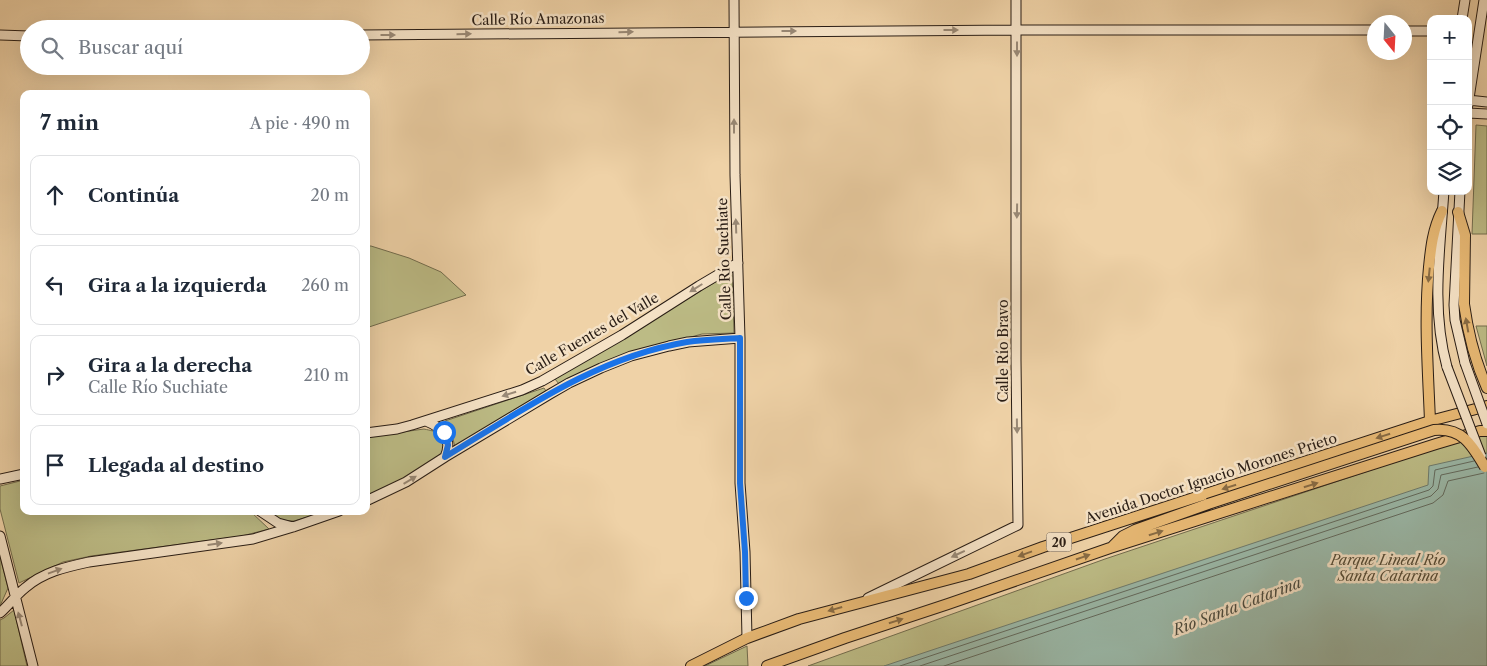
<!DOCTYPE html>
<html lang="es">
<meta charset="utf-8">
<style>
body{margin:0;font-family:"Libre Caslon Text",serif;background:#f6f6f7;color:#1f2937}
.controls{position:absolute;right:15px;top:15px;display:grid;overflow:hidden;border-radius:10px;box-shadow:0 5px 20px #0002}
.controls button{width:45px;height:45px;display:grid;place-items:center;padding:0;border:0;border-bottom:1px solid #e0e1e3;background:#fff;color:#1f2937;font:25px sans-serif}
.compass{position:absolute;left:1367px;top:15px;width:45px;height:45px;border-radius:50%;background:#fff;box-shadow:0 5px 20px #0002;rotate:162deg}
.stop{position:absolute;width:15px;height:15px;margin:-11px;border:4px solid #1a73e8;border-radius:50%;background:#fff}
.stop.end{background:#1a73e8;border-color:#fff;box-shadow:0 1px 5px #0008}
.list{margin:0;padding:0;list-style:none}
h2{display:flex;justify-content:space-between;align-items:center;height:65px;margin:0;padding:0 20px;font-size:21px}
h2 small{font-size:16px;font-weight:400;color:#747a83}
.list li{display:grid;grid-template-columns:32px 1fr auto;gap:15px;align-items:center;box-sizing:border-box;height:80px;margin:0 10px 10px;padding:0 10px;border:1px solid #e0e1e3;border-radius:10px}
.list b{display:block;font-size:19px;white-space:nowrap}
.list p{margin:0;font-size:16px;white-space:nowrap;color:#747a83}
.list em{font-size:16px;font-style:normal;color:#747a83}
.icon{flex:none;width:28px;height:28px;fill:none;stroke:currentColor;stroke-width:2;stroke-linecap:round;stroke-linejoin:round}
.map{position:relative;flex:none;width:1487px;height:666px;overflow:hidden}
.search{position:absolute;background:#fff;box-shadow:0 5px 20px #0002;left:20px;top:20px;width:350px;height:55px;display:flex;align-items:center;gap:12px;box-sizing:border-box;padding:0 18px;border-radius:28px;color:#747a83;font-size:19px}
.panel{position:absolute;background:#fff;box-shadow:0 5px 20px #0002;left:20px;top:90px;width:350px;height:425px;border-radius:10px}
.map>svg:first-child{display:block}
</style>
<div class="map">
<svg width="1487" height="666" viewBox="0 0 1487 666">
<rect width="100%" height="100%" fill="#efd2a7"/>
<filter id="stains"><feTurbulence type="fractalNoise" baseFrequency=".004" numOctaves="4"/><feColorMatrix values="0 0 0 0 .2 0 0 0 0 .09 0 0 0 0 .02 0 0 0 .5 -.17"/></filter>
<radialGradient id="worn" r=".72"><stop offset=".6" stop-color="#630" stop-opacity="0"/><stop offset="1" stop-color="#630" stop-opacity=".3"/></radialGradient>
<path fill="#bcbb85" stroke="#726c4d" d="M 1476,125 L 1487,126 L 1487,234 L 1472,234 Z
M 366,246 L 371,246 L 409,258 L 441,272 L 466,295 L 366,328 Z
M 732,272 L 734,333 L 702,334 L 635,352 L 559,384 L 555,379 Z
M 1476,326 L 1487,326 L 1487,366 Z
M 544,388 L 546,391 L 455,447 L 450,427 L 445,421 Z
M 424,429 C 438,432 441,432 446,447 L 439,457 L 395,486 L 366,497 L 366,437 Z
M 1487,434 L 1487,666 L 808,666 L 1105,559 L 1452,443 Z
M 24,480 L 24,511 L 250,511 L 269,529 L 242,536 L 91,556 L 63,562 L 19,583 L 0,509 L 0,486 Z
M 268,511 L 329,511 L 294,521 L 279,520 Z
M 0,557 L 8,588 L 0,606 Z
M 14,610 L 27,666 L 0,666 L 0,620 L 4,618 Z
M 747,646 L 748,666 L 705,666 Z"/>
<path fill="#9ab8a8" stroke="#6d7a6d" d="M 1487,453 L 1487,666 L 884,666 L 1428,485 L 1429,466 Z"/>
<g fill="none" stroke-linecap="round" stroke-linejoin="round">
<path stroke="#626a5e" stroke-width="1" d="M 900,666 L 1429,490 L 1433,486 L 1435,470 L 1474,461
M 920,666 L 1431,496 L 1438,489 L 1441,475 L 1478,467
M 944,666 L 1433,503 L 1443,495 L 1448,481 L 1484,473"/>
<g stroke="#291d15" stroke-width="11">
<path id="secondary" d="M 734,0 L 735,175 L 740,338 L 740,483 L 745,552 L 747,638
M 1462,19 L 1465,0
M 1404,31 L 1431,31
M 0,35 L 29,36
M 361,35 L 1017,30 L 1374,30
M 1468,100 L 1487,102
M 1468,105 L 1484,0
M 1468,113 L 1487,114
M 1444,191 C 1440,250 1431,309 1447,367
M 1460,191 L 1454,305 L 1455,320 L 1465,363
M 426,421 C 443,428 453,439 445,457
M 366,433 L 397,429 L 412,425 L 522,390 L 542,381 L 622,335 L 699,286 L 738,263
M 0,479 L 24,474
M 366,501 L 406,482 L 445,457 L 550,394 L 569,383 L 601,368 L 631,356 L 669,346 L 688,342 L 740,338
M 260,511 L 278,523 L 293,527
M 0,536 L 33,666
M 868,598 L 1018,525 L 1016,360 L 1016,0
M 0,613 C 9,605 16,595 25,588 C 43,572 66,567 89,562 L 253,539 L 293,527 L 339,511"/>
</g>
<g stroke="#291d15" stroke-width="12">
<path id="primary" d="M 1458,212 L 1465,235 L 1464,304 C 1468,333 1475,361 1487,388
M 1430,421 C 1428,370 1424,318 1429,267 C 1431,247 1433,229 1442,211
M 1113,546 L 1123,536 L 1135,530 L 1208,504
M 691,666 L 747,638 L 799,619 L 969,574 L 1043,547 L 1430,421 L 1487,406
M 767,666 L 845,638 L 948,604 L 1110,548 L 1436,444 L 1480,431 L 1487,431"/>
</g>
<use href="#secondary" stroke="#f5e2c6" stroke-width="9"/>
<use href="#primary" stroke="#e8b974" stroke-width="10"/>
<g stroke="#291d15" stroke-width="11" stroke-linecap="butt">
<path id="secondary-bridge" d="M 1465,363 L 1487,424
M 1447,367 L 1481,456"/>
</g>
<g stroke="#291d15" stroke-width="12" stroke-linecap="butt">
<path id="primary-bridge" d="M 1208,504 L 1434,430 C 1462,427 1472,445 1485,467"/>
</g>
<use href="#secondary-bridge" stroke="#f5e2c6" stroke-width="9"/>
<use href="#primary-bridge" stroke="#e8b974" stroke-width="10"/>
</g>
<defs><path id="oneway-solid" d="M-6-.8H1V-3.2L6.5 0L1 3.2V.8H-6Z" transform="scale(1.25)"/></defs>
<g fill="#998976">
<use href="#oneway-solid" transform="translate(951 30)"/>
<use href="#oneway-solid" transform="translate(789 31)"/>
<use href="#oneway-solid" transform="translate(626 32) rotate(-1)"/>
<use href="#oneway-solid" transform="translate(464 34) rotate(-1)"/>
<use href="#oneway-solid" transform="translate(388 35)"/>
<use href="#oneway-solid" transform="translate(1017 49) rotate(90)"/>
<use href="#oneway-solid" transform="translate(734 126) rotate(-90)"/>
<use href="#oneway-solid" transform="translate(1017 211) rotate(91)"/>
<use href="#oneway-solid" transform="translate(736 226) rotate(-92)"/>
<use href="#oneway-solid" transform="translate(696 288) rotate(148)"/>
<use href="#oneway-solid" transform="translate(509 394) rotate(162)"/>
<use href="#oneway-solid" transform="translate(1017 426) rotate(89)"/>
<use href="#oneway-solid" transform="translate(410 480) rotate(-31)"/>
<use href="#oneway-solid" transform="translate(215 544) rotate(-8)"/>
<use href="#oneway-solid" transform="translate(958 554) rotate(155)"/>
<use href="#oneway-solid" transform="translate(55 571) rotate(-20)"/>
<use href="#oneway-solid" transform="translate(20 619) rotate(-105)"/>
</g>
<g fill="#886b44">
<use href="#oneway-solid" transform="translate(1429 275) rotate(96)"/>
<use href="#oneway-solid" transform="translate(1467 325) rotate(-100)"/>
<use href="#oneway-solid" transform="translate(1383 436) rotate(162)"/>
<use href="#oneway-solid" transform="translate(1311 485) rotate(-17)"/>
<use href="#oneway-solid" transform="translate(1229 487) rotate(162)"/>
<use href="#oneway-solid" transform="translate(1156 533) rotate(-17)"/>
<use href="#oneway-solid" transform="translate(1025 554) rotate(160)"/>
<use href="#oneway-solid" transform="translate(1083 557) rotate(-19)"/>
<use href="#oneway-solid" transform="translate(835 609) rotate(164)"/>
<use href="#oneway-solid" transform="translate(896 621) rotate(-18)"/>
</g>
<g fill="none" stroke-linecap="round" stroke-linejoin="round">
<path stroke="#1a73e8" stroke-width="6" d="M 444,432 L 448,445 L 445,457 C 521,411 597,357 687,342 C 705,339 723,339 740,338 L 740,483 L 745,552 L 746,598"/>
</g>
<g text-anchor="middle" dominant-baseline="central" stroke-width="5" stroke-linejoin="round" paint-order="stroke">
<rect fill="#f5e2c6" stroke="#66584a" stroke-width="1" x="1046.5" y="532.5" width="25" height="19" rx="4"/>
<g font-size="12" font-weight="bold" fill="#291d15">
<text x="1059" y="542">20</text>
</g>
<g font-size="14" fill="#291d15" stroke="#f5e2c6">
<text transform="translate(538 19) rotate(-1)">Calle Río Amazonas</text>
<text transform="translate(724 259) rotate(-92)">Calle Río Suchiate</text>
<text transform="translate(592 334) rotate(-30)">Calle Fuentes del Valle</text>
<text transform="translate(1003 351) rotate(-90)">Calle Río Bravo</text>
<text transform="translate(1211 478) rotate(-18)">Avenida Doctor Ignacio Morones Prieto</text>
</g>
<g font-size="14" font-style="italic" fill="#554c37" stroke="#f5e2c6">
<text x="1388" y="560">Parque Lineal Río<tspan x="1388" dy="16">Santa Catarina</tspan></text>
</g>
<g font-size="15" font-style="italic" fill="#4b4c41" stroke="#f5e2c6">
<text transform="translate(1237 606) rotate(-21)">Río Santa Catarina</text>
</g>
</g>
<rect width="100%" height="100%" filter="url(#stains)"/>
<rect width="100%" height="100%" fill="url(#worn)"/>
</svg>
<div class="controls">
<button>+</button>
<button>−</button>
<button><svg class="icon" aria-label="locate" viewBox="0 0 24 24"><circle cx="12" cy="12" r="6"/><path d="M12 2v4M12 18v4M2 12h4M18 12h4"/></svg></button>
<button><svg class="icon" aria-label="layers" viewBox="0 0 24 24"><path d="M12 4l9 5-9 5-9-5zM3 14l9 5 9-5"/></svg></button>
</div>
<svg class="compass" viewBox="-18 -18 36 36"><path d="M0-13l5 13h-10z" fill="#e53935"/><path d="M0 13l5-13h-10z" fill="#747a83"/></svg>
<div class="stop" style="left:444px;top:432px"></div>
<div class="stop end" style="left:746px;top:598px"></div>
<div class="search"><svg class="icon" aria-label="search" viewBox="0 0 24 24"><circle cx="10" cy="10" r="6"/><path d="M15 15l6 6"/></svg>Buscar aquí</div>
<section class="panel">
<h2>7 min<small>A pie · 490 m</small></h2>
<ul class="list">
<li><svg class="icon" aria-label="ahead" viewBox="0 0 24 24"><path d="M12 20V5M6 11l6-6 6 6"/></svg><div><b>Continúa</b></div><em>20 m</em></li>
<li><svg class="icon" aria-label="left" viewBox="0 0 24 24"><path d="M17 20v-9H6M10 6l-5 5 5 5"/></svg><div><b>Gira a la izquierda</b></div><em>260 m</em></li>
<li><svg class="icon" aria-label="right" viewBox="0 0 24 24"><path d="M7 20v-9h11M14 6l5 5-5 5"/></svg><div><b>Gira a la derecha</b><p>Calle Río Suchiate</p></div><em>210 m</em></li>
<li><svg class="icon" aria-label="arrive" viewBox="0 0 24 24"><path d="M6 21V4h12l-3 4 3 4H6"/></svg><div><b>Llegada al destino</b></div></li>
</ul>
</section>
</div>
